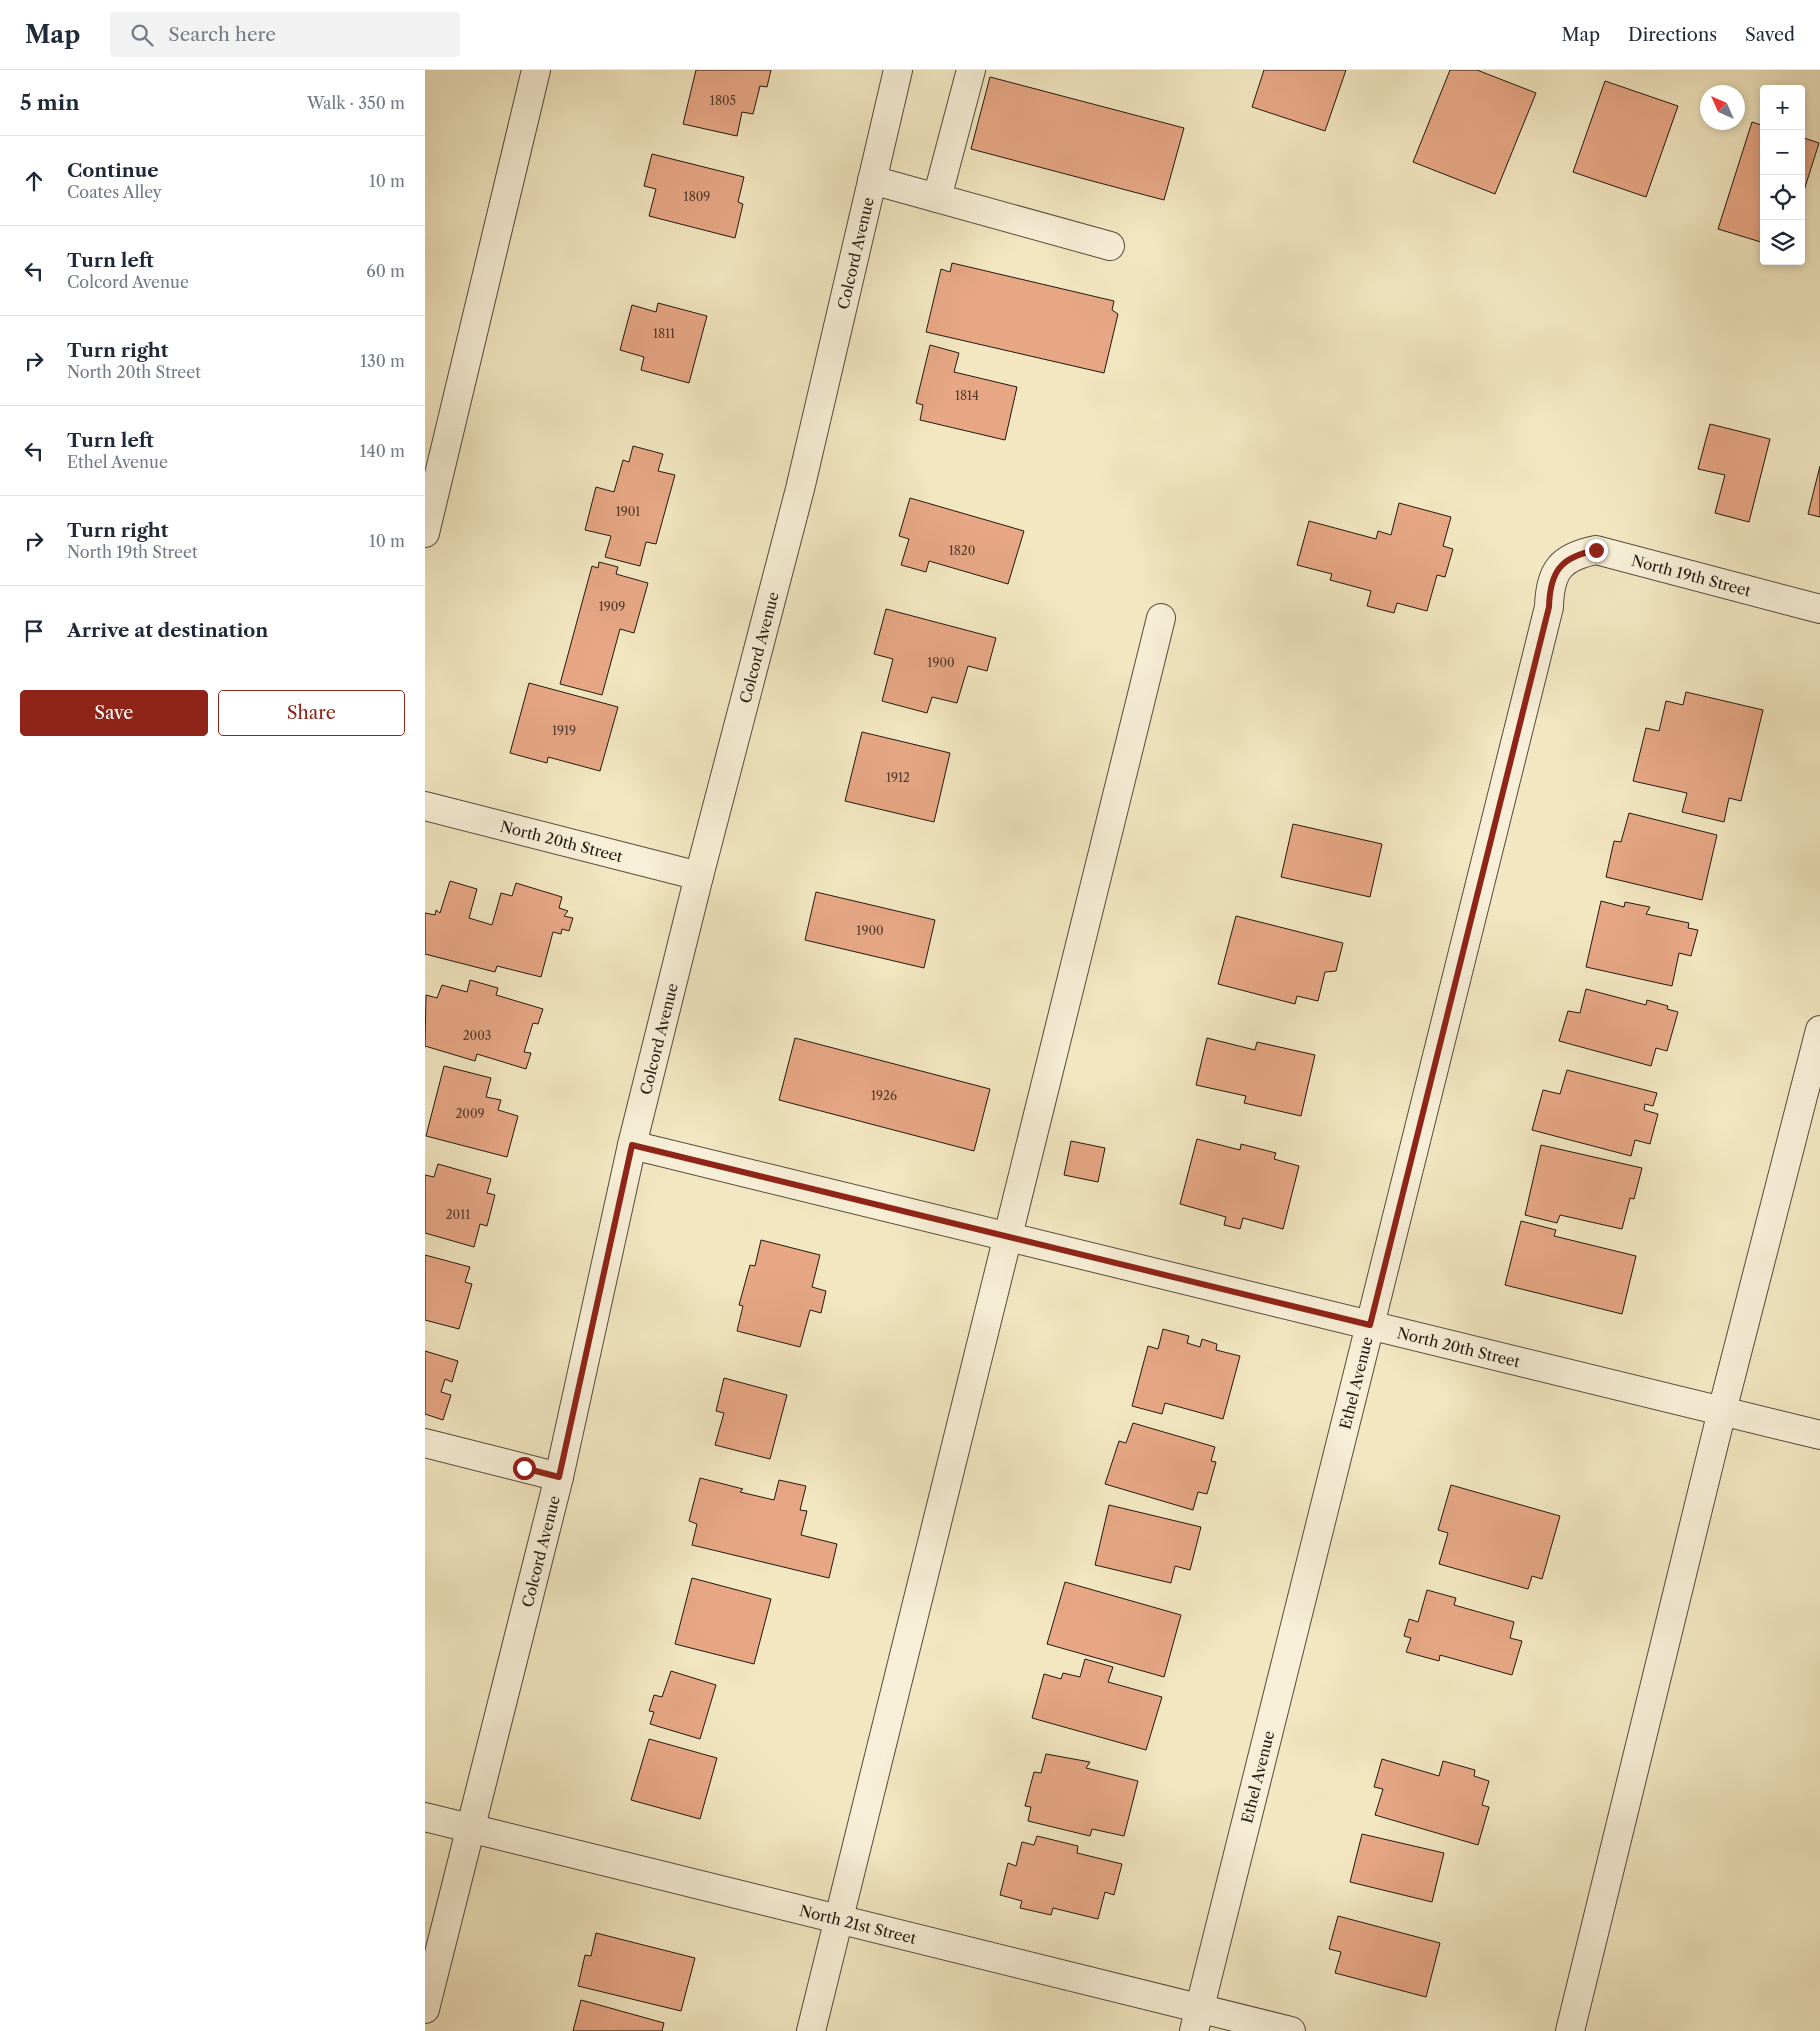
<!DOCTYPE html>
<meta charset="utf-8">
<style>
body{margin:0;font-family:"Libre Caslon Text",serif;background:#f2f2f3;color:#1f2937}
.controls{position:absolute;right:15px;top:15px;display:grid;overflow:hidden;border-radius:5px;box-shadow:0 2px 8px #0003}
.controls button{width:45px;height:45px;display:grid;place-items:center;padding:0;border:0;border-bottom:1px solid #e0e1e3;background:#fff;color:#1f2937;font:25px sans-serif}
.compass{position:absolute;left:1275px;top:15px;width:45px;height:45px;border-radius:50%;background:#fff;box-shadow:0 2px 8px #0003;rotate:315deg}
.stop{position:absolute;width:15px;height:15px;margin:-11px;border:4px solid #8f2418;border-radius:50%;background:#fff}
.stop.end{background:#8f2418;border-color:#fff;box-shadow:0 1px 5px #0008}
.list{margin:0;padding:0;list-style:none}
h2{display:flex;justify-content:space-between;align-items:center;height:65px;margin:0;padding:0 20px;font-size:21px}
h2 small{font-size:16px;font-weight:400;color:#747a83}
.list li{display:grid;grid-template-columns:32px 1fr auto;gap:15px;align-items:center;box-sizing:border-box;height:90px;padding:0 20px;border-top:1px solid #e0e1e3}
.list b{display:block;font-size:19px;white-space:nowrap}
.list p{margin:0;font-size:16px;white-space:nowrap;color:#747a83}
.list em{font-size:16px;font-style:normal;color:#747a83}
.actions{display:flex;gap:10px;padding:15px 20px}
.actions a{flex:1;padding:11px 0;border:1px solid #8f2418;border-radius:5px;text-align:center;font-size:18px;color:#8f2418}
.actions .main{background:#8f2418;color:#fff}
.icon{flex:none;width:28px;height:28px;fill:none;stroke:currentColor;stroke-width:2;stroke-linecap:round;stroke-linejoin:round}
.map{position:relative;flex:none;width:1395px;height:1961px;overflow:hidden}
header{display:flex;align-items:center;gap:30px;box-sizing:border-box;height:70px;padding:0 25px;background:#fff;border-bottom:1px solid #e0e1e3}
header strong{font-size:24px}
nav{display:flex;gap:28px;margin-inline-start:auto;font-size:18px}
.search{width:350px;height:45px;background:#f2f2f3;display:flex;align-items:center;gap:12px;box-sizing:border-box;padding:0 18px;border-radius:5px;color:#747a83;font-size:19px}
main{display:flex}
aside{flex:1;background:#fff}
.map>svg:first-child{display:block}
</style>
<header>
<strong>Map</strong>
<div class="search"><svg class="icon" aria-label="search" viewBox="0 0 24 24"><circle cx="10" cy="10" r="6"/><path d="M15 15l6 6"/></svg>Search here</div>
<nav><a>Map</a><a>Directions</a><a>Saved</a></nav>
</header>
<main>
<aside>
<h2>5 min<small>Walk · 350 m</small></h2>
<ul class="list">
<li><svg class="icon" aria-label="ahead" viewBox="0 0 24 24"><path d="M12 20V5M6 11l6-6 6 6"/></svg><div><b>Continue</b><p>Coates Alley</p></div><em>10 m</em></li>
<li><svg class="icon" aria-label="left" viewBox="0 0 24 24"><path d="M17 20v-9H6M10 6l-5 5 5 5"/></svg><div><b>Turn left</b><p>Colcord Avenue</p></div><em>60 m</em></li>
<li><svg class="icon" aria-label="right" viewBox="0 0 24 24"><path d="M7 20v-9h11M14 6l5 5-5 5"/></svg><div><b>Turn right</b><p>North 20th Street</p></div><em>130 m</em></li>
<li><svg class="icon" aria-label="left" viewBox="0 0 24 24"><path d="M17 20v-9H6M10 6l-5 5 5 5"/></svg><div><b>Turn left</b><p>Ethel Avenue</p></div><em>140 m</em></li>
<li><svg class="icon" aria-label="right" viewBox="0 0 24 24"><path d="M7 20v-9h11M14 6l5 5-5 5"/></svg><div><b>Turn right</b><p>North 19th Street</p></div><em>10 m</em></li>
<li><svg class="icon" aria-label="arrive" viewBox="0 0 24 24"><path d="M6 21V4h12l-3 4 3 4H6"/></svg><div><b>Arrive at destination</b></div></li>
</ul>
<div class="actions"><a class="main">Save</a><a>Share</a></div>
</aside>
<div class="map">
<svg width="1395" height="1961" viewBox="0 0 1395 1961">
<rect width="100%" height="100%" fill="#f2e7c1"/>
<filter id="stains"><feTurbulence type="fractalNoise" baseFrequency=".004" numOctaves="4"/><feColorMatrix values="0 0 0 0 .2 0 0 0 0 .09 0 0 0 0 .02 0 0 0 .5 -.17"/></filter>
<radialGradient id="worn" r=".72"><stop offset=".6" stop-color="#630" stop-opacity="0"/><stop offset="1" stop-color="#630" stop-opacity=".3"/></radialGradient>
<path fill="#e7a785" stroke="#211710" d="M 271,0 L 346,0 L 342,17 L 335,16 L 328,44 L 317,42 L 312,66 L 258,54 Z
M 839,0 L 921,0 L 900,61 L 827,37 Z
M 1025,0 L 1052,0 L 1111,23 L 1070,124 L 988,92 Z
M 565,7 L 759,58 L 739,130 L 546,79 Z
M 1180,11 L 1253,36 L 1221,127 L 1148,102 Z
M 1327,52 L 1339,56 L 1339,173 L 1293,159 Z
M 1376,67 L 1394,73 L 1376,130 Z
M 227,84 L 319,107 L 313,132 L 318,134 L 310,168 L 224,146 L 231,119 L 219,116 Z
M 527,193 L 689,231 L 687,240 L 693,244 L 679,303 L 501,262 L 516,199 L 525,202 Z
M 233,233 L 282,246 L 264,313 L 216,300 L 219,287 L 195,280 L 207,235 L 231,242 Z
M 505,275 L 534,283 L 529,302 L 592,317 L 580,370 L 495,350 L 498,335 L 491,333 Z
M 1285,354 L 1345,369 L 1324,452 L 1290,443 L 1300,405 L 1273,399 Z
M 208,376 L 238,384 L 233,401 L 250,405 L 231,474 L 221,472 L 215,496 L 180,487 L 186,466 L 160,460 L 171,417 L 189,422 L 198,390 L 204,392 Z
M 1395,396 L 1395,447 L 1383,444 Z
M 485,428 L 599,461 L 583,514 L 504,491 L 501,502 L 476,495 L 484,469 L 474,466 Z
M 974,433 L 1026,447 L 1018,476 L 1028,479 L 1020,507 L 1012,505 L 1002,541 L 972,533 L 969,543 L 942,536 L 946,521 L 905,510 L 907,504 L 872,495 L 884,451 L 951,469 L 953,461 L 966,465 Z
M 174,492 L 193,497 L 191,504 L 223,513 L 209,563 L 195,559 L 177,625 L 135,614 L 167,496 L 173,498 Z
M 461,539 L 571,568 L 562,601 L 543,596 L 532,633 L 507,627 L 502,643 L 457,631 L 468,589 L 449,584 Z
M 104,613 L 193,637 L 175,701 L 123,687 L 122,693 L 85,683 Z
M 1261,622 L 1338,640 L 1316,731 L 1304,728 L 1299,752 L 1257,742 L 1262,723 L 1208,711 L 1221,658 L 1234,661 L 1241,631 L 1258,635 Z
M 437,662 L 525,683 L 509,752 L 420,731 Z
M 1204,743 L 1292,765 L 1277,830 L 1181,807 L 1189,771 L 1196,772 Z
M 868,754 L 957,774 L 945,827 L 856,807 Z
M 25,811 L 52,819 L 44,848 L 67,855 L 76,823 L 87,826 L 91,813 L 137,827 L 134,838 L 143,841 L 139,846 L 148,848 L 144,861 L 137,859 L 136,864 L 128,862 L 116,907 L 72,896 L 70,902 L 0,884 L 0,843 L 10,845 L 11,840 L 15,843 Z
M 391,822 L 510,850 L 499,898 L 380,870 Z
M 1176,831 L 1199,837 L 1200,832 L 1225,837 L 1221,844 L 1264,853 L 1263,858 L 1273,860 L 1266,886 L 1254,883 L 1247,916 L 1161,897 Z
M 811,846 L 918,873 L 911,901 L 900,902 L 893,931 L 872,926 L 870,934 L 793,914 Z
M 45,910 L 73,918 L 71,925 L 118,939 L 113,954 L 108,953 L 99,982 L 106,983 L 101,999 L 52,984 L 50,991 L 0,976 L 1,925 L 12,928 L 17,915 L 42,922 Z
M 1161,919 L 1221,935 L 1222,930 L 1243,936 L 1242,939 L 1253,942 L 1242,981 L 1231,978 L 1226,996 L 1134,971 L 1143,941 L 1155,943 Z
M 370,968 L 565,1019 L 549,1081 L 354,1030 Z
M 782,968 L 830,980 L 832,972 L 890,985 L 876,1046 L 819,1033 L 821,1026 L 771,1015 Z
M 19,996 L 66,1008 L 61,1027 L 76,1030 L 73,1040 L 93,1046 L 82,1087 L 1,1066 Z
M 1142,1000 L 1232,1023 L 1228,1036 L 1220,1034 L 1219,1040 L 1233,1044 L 1225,1074 L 1210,1070 L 1206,1086 L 1107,1060 L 1118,1020 L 1135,1024 Z
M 772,1069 L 815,1080 L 816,1074 L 851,1083 L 849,1089 L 874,1096 L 858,1159 L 818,1148 L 815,1159 L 799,1155 L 801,1147 L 755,1134 Z
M 646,1071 L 680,1078 L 673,1112 L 639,1105 Z
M 1116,1075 L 1217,1098 L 1209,1129 L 1205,1128 L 1197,1159 L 1135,1145 L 1132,1153 L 1100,1145 Z
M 13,1094 L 66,1109 L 62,1123 L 70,1125 L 62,1156 L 55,1154 L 49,1177 L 0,1163 L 0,1105 L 9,1107 Z
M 1096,1151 L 1131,1160 L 1129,1166 L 1211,1186 L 1197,1244 L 1080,1215 Z
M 336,1170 L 395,1185 L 387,1217 L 401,1221 L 396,1243 L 385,1240 L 375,1277 L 312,1261 L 318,1236 L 314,1235 L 325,1195 L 330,1196 Z
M 0,1185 L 45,1197 L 40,1212 L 47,1214 L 34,1259 L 0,1250 Z
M 738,1259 L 764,1266 L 762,1273 L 775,1277 L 777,1269 L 792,1274 L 791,1280 L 815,1286 L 798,1349 L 740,1333 L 737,1344 L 707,1336 L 723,1276 L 733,1279 Z
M 0,1281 L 33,1291 L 27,1312 L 20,1309 L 16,1322 L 26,1325 L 18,1350 L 0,1344 Z
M 299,1308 L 362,1325 L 345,1389 L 290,1375 L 299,1343 L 291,1341 Z
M 708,1353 L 790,1377 L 786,1391 L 791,1392 L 782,1424 L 773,1422 L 768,1440 L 680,1414 L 694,1371 L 701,1373 Z
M 275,1408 L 318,1419 L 315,1422 L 349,1430 L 354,1410 L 381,1416 L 375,1440 L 382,1441 L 376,1465 L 412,1474 L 404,1508 L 267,1475 L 272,1454 L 264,1451 Z
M 1026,1415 L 1135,1446 L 1117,1509 L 1107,1506 L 1103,1519 L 1014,1494 L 1023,1463 L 1013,1460 Z
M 684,1435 L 776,1457 L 765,1500 L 750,1496 L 746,1513 L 670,1495 Z
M 267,1508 L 346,1529 L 329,1594 L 250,1574 Z
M 640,1512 L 756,1545 L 739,1607 L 622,1574 Z
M 1002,1520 L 1031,1528 L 1029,1535 L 1089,1552 L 1085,1568 L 1097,1571 L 1087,1605 L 1015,1585 L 1014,1591 L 981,1582 L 986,1568 L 979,1566 L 984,1549 L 993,1552 Z
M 660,1589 L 688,1597 L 683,1612 L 737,1627 L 721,1680 L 607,1648 L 619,1604 L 636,1609 L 638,1603 L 655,1607 Z
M 246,1601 L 291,1615 L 275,1669 L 225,1654 L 229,1642 L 224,1641 L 229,1625 L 237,1627 Z
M 224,1669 L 292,1688 L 275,1749 L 206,1730 Z
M 621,1684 L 665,1692 L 661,1698 L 713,1711 L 699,1766 L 667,1759 L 665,1766 L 603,1751 L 606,1737 L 600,1736 L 609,1702 L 616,1703 Z
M 957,1689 L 1014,1706 L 1018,1691 L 1050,1700 L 1049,1706 L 1064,1711 L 1057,1735 L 1064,1737 L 1053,1775 L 950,1745 L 958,1719 L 949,1717 Z
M 937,1764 L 1019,1783 L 1007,1832 L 925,1812 Z
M 612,1766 L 653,1776 L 652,1783 L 697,1794 L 689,1825 L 680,1822 L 673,1849 L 628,1838 L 626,1845 L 595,1838 L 597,1831 L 575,1825 L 583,1793 L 591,1796 L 597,1772 L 609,1775 Z
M 913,1846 L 1015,1873 L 1001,1927 L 910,1903 L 916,1882 L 904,1879 Z
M 171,1863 L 270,1888 L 256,1941 L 153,1916 L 160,1885 L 166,1886 Z
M 156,1930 L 239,1953 L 237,1961 L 148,1961 Z"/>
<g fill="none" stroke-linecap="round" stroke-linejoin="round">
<g stroke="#554b3c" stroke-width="30">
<g id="minor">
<path d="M 447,110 L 685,176"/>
<path d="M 512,128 L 546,0"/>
<path d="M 0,463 L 111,0"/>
<path id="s1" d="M 0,736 L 274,806"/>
<path id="s2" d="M 207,1075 L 1395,1365"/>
<path d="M 0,1373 L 134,1407"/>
<path id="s3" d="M 0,1747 L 866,1961"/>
<path id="s4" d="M 0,1939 L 134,1407 L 207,1075 L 274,806 L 375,419 L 473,0"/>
<path d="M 386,1961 L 736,548"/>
<path id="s5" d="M 769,1961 L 1124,537 C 1125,500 1136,487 1171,480 L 1395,539"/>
<path d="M 1145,1961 L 1297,1341 L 1395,960"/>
</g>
</g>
<use href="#minor" stroke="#f7efd7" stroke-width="28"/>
</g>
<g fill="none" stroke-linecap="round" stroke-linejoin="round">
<path stroke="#8f2418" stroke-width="6" d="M 99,1398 L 134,1407 L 207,1075 L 945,1255 L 1124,537 C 1125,501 1136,487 1171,480"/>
</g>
<g text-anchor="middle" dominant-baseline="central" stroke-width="4.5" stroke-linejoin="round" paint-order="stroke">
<g font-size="12" fill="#523b2d">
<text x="298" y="30">1805</text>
<text x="272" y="126">1809</text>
<text x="239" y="263">1811</text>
<text x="542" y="325">1814</text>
<text x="203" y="441">1901</text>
<text x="537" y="480">1820</text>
<text x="187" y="536">1909</text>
<text x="516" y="592">1900</text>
<text x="139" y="660">1919</text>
<text x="473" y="707">1912</text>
<text x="445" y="860">1900</text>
<text x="52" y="965">2003</text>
<text x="459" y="1025">1926</text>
<text x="45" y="1043">2009</text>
<text x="33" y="1144">2011</text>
</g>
<g font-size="15" fill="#211710" stroke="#f7efd7">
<text stroke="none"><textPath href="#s4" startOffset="1808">Colcord Avenue</textPath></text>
<text stroke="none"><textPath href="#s5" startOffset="1649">North 19th Street</textPath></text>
<text stroke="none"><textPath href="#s4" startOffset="1402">Colcord Avenue</textPath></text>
<text stroke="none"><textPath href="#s1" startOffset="141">North 20th Street</textPath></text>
<text stroke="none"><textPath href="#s4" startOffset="998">Colcord Avenue</textPath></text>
<text stroke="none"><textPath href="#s2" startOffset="851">North 20th Street</textPath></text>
<text stroke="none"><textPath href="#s5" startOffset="668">Ethel Avenue</textPath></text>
<text stroke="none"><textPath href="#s4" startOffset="472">Colcord Avenue</textPath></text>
<text stroke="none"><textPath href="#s5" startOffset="262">Ethel Avenue</textPath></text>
<text stroke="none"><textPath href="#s3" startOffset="446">North 21st Street</textPath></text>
</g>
</g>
<rect width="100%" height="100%" filter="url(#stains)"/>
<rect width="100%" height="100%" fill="url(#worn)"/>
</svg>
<div class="controls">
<button>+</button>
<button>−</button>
<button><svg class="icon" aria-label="locate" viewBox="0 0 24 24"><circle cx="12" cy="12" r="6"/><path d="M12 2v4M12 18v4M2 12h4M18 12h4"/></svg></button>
<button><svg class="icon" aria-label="layers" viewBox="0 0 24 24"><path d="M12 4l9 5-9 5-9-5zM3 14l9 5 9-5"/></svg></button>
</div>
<svg class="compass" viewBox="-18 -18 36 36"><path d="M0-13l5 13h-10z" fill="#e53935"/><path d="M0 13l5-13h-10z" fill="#747a83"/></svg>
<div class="stop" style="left:99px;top:1398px"></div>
<div class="stop end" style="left:1171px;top:480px"></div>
</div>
</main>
